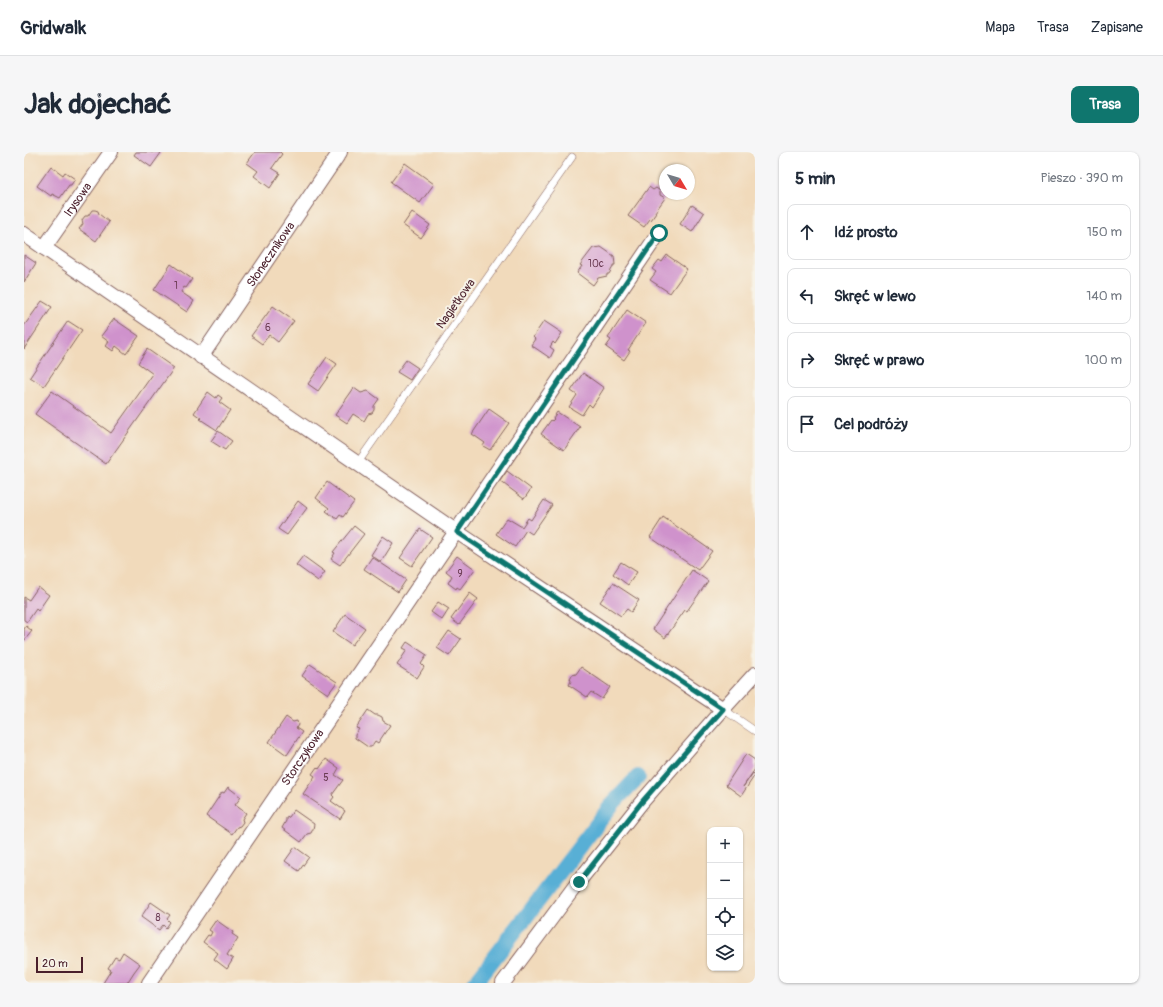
<!DOCTYPE html>
<html lang="pl">
<meta charset="utf-8">
<style>
body{margin:0;font-family:Pangolin,sans-serif;background:#f6f6f7;color:#1f2937}
.controls{position:absolute;right:12px;bottom:12px;display:grid;overflow:hidden;border-radius:8px;box-shadow:0 1px 3px #0004}
.controls button{width:36px;height:36px;display:grid;place-items:center;padding:0;border:0;border-bottom:1px solid #e0e1e3;background:#fff;color:#1f2937;font:20px sans-serif}
.compass{position:absolute;left:635px;top:12px;width:36px;height:36px;border-radius:50%;background:#fff;box-shadow:0 1px 3px #0004;rotate:128deg}
.scale{position:absolute;left:12px;bottom:10px;width:47px;box-sizing:border-box;padding-left:4px;border:2px solid #4a1f2b;border-top:0;font-size:11px;line-height:14px;white-space:nowrap;color:#4a1f2b;-webkit-text-stroke:3px #f7f3e8;paint-order:stroke}
.stop{position:absolute;width:12px;height:12px;margin:-9px;border:3px solid #0f766e;border-radius:50%;background:#fff}
.stop.end{background:#0f766e;border-color:#fff;box-shadow:0 1px 4px #0008}
.list{margin:0;padding:0;list-style:none}
h2{display:flex;justify-content:space-between;align-items:center;height:52px;margin:0;padding:0 16px;font-size:17px}
h2 small{font-size:13px;font-weight:400;color:#747a83}
.list li{display:grid;grid-template-columns:26px 1fr auto;gap:12px;align-items:center;box-sizing:border-box;height:56px;margin:0 8px 8px;padding:0 8px;border:1px solid #e0e1e3;border-radius:8px}
.list b{display:block;font-size:15px;white-space:nowrap}
.list em{font-size:13px;font-style:normal;color:#747a83}
.icon{flex:none;width:22px;height:22px;fill:none;stroke:currentColor;stroke-width:2;stroke-linecap:round;stroke-linejoin:round}
.map{position:relative;flex:none;width:731px;height:831px;overflow:hidden;border-radius:8px}
header{display:flex;align-items:center;gap:24px;box-sizing:border-box;height:56px;padding:0 20px;background:#fff;border-bottom:1px solid #e0e1e3}
header strong{font-size:19px}
nav{display:flex;gap:22px;margin-inline-start:auto;font-size:14px}
.intro{display:flex;align-items:center;justify-content:space-between;box-sizing:border-box;height:96px;padding:0 24px}
h1{margin:0;font-size:28px}
.button{padding:10px 18px;border-radius:8px;background:#0f766e;color:#fff;font-size:14px;font-weight:700}
main{display:flex;gap:24px;padding:0 24px}
aside{flex:1;background:#fff;border-radius:8px;box-shadow:0 1px 3px #0004}
.map>svg:first-child{display:block}
</style>
<header>
<strong>Gridwalk</strong>
<nav><a>Mapa</a><a>Trasa</a><a>Zapisane</a></nav>
</header>
<div class="intro"><h1>Jak dojechać</h1><a class="button">Trasa</a></div>
<main>
<div class="map">
<svg width="731" height="831" viewBox="0 0 731 831">
<rect width="100%" height="100%" fill="#f7f3e8"/>
<filter id="ink" filterUnits="userSpaceOnUse"><feTurbulence type="fractalNoise" baseFrequency=".025" numOctaves="2"/><feDisplacementMap in="SourceGraphic" scale="8" xChannelSelector="R" yChannelSelector="G"/><feConvolveMatrix kernelMatrix="1 2 1 2 8 2 1 2 1" color-interpolation-filters="sRGB"/></filter>
<filter id="wash" filterUnits="userSpaceOnUse"><feTurbulence type="fractalNoise" baseFrequency=".012" numOctaves="4" result="noise"/><feDisplacementMap in="SourceGraphic" scale="16" xChannelSelector="R" yChannelSelector="G"/><feGaussianBlur stdDeviation="0.9" result="paint"/><feColorMatrix in="noise" values="0 0 0 0 0 0 0 0 0 0 0 0 0 0 0 0 0 1.4 0 .05"/><feComposite in="paint" operator="in"/></filter>
<g filter="url(#wash)">
<rect width="100%" height="100%" fill="#f1dabb"/>
<g fill="none" stroke-linecap="round" stroke-linejoin="round">
<path stroke="#59afd5" stroke-width="16" d="M 451,831 L 590,650 L 614,625"/>
</g>
<g id="blocks">
<path fill="#cf92cc" d="M 112,0 L 127,0 L 128,1 L 129,0 L 135,0 L 137,1 L 127,15 L 110,3 Z
M 231,0 L 256,0 L 258,2 L 248,16 L 256,21 L 246,36 L 230,24 L 234,19 L 223,11 Z
M 381,11 L 410,32 L 396,51 L 367,30 Z
M 27,14 L 39,23 L 41,20 L 51,27 L 47,33 L 45,33 L 36,46 L 28,42 L 27,44 L 13,34 Z
M 625,35 L 629,38 L 632,36 L 636,39 L 636,43 L 641,46 L 631,60 L 632,61 L 627,68 L 626,67 L 620,75 L 604,64 Z
M 668,53 L 680,61 L 668,80 L 656,72 Z
M 68,58 L 71,58 L 74,59 L 75,62 L 85,70 L 72,89 L 55,77 L 59,72 L 58,68 L 61,64 L 64,64 Z
M 388,60 L 406,73 L 397,86 L 379,73 Z
M 577,95 L 590,104 L 591,113 L 589,113 L 589,115 L 585,122 L 583,122 L 583,124 L 574,126 L 569,133 L 553,121 L 558,114 L 556,113 L 569,96 Z
M 0,103 L 12,111 L 0,130 Z
M 643,103 L 663,117 L 646,141 L 626,128 L 632,120 L 628,117 L 635,108 L 638,110 Z
M 147,112 L 168,127 L 162,136 L 160,135 L 157,140 L 170,149 L 163,160 L 130,138 Z
M 18,149 L 28,155 L 0,197 L 0,174 Z
M 249,154 L 270,169 L 254,190 L 245,183 L 238,192 L 227,184 Z
M 603,158 L 622,171 L 604,198 L 606,199 L 600,208 L 582,195 L 587,188 L 584,186 Z
M 90,167 L 115,184 L 102,202 L 92,194 L 89,199 L 82,194 L 85,190 L 77,184 Z
M 44,169 L 58,178 L 20,234 L 6,225 Z
M 520,169 L 538,181 L 531,192 L 529,190 L 526,195 L 530,198 L 526,206 L 507,193 L 511,187 L 509,185 Z
M 123,197 L 150,216 L 82,312 L 11,262 L 28,239 L 87,281 L 129,222 L 114,211 Z
M 303,205 L 313,212 L 294,239 L 284,232 Z
M 382,208 L 394,216 L 386,228 L 373,220 Z
M 559,221 L 580,236 L 568,255 L 565,252 L 558,263 L 545,255 L 553,243 L 547,239 Z
M 330,236 L 337,241 L 344,239 L 355,247 L 350,254 L 350,258 L 348,261 L 344,262 L 340,269 L 329,262 L 323,271 L 311,263 Z
M 184,240 L 192,246 L 194,243 L 198,246 L 195,250 L 206,258 L 193,278 L 176,267 L 177,266 L 170,261 Z
M 465,257 L 485,271 L 466,298 L 459,294 L 461,291 L 448,282 Z
M 533,260 L 556,275 L 540,298 L 517,282 L 527,268 L 528,269 L 530,267 L 529,266 Z
M 194,279 L 208,289 L 201,298 L 187,289 Z
M 483,319 L 507,337 L 500,347 L 476,329 Z
M 303,330 L 330,350 L 319,365 L 316,363 L 313,367 L 302,359 L 305,356 L 292,346 Z
M 520,348 L 528,353 L 508,382 L 502,378 L 491,395 L 472,382 L 483,366 L 498,375 L 504,366 L 507,368 Z
M 274,349 L 283,356 L 263,383 L 254,377 Z
M 639,365 L 688,399 L 674,418 L 626,385 Z
M 330,374 L 340,382 L 316,413 L 307,407 L 311,401 L 309,400 Z
M 396,377 L 408,385 L 388,414 L 376,406 Z
M 359,384 L 369,391 L 357,410 L 347,403 Z
M 279,404 L 301,420 L 294,429 L 272,413 Z
M 433,404 L 451,417 L 436,437 L 433,435 L 432,437 L 424,431 L 428,424 L 422,419 Z
M 348,405 L 382,428 L 374,440 L 340,417 Z
M 597,410 L 613,420 L 604,433 L 589,422 Z
M 668,418 L 684,429 L 663,459 L 661,458 L 641,486 L 629,477 Z
M 589,431 L 615,448 L 607,460 L 603,457 L 597,464 L 576,450 Z
M 14,435 L 25,443 L 14,459 L 12,457 L 3,470 L 0,468 L 0,445 L 5,448 Z
M 446,441 L 454,447 L 435,473 L 427,467 Z
M 414,450 L 425,457 L 418,468 L 407,460 Z
M 321,462 L 341,476 L 328,493 L 309,480 Z
M 2,474 L 8,479 L 0,489 L 0,477 Z
M 425,479 L 437,487 L 425,504 L 413,496 Z
M 383,490 L 403,503 L 397,512 L 400,515 L 393,526 L 373,513 L 383,498 L 379,496 Z
M 286,512 L 313,530 L 304,542 L 278,524 Z
M 557,515 L 586,535 L 578,547 L 567,540 L 563,545 L 545,533 L 547,529 L 546,526 L 548,523 L 552,522 Z
M 344,558 L 351,563 L 354,563 L 358,565 L 359,569 L 366,573 L 354,591 L 351,589 L 347,595 L 344,595 L 331,586 L 331,583 L 335,577 L 332,576 Z
M 262,565 L 269,570 L 273,569 L 274,573 L 272,576 L 278,580 L 263,603 L 245,590 Z
M 722,602 L 731,608 L 731,617 L 719,635 L 729,621 L 731,623 L 717,644 L 702,633 Z
M 302,607 L 315,616 L 311,623 L 319,628 L 308,643 L 310,645 L 307,649 L 321,659 L 316,667 L 279,642 L 291,624 L 288,622 L 293,615 L 295,617 Z
M 204,635 L 217,645 L 211,653 L 222,661 L 218,667 L 219,670 L 216,674 L 213,675 L 208,682 L 182,664 L 198,640 L 200,641 Z
M 270,658 L 290,672 L 289,677 L 287,681 L 283,682 L 277,690 L 258,676 L 262,669 L 262,666 L 265,665 Z
M 271,695 L 285,705 L 275,719 L 261,709 Z
M 127,750 L 146,763 L 143,767 L 146,770 L 142,776 L 139,773 L 135,778 L 117,765 Z
M 192,768 L 209,780 L 208,782 L 214,786 L 203,803 L 209,807 L 203,817 L 190,807 L 194,801 L 179,790 L 184,783 L 186,784 L 188,780 L 185,778 Z
M 99,800 L 116,812 L 110,820 L 103,831 L 79,831 L 87,818 L 84,816 L 91,805 L 95,807 Z"/>
</g>
</g>
<g filter="url(#ink)">
<use href="#blocks" fill-opacity="0" stroke="#84605d" stroke-width="1"/>
<g fill="none" stroke-linecap="round" stroke-linejoin="round">
<g stroke="#84605d" stroke-width="8">
<path id="lane" d="M 333,312 L 548,5
M 699,557 L 731,579"/>
</g>
<g stroke="#84605d" stroke-width="16">
<g id="street">
<path d="M 0,82 L 433,380 L 699,557 L 731,522"/>
<path id="s1" d="M 20,96 L 87,0"/>
<path id="s2" d="M 177,205 L 316,0"/>
<path id="s3" d="M 125,831 L 635,81"/>
<path d="M 479,831 L 555,729 L 617,651 L 699,557"/>
</g>
</g>
<use href="#lane" stroke="#fff" stroke-width="7"/>
<use href="#street" stroke="#fff" stroke-width="14"/>
</g>
</g>
<g fill="none" stroke-linecap="round" stroke-linejoin="round" filter="url(#ink)">
<path stroke="#0f766e" stroke-width="5" d="M 555,730 L 617,651 L 699,557 L 433,380 L 635,81"/>
</g>
<g text-anchor="middle" dominant-baseline="central" stroke-width="4" stroke-linejoin="round" paint-order="stroke">
<g font-size="10" fill="#6b3c53">
<text x="572" y="112">10c</text>
<text x="152" y="134">1</text>
<text x="244" y="176">6</text>
<text x="436" y="422">9</text>
<text x="302" y="626">5</text>
<text x="134" y="766">8</text>
</g>
<g font-size="12" fill="#4a1f2b" stroke="#f7f3e8">
<text stroke="none"><textPath href="#s1" startOffset="59">Irysowa</textPath></text>
<text stroke="none"><textPath href="#s2" startOffset="124">Słonecznikowa</textPath></text>
<text transform="translate(432 152) rotate(-55)">Nagietkowa</text>
<text stroke="none"><textPath href="#s3" startOffset="273">Storczykowa</textPath></text>
</g>
</g>
</svg>
<div class="controls">
<button>+</button>
<button>−</button>
<button><svg class="icon" aria-label="locate" viewBox="0 0 24 24"><circle cx="12" cy="12" r="6"/><path d="M12 2v4M12 18v4M2 12h4M18 12h4"/></svg></button>
<button><svg class="icon" aria-label="layers" viewBox="0 0 24 24"><path d="M12 4l9 5-9 5-9-5zM3 14l9 5 9-5"/></svg></button>
</div>
<svg class="compass" viewBox="-18 -18 36 36"><path d="M0-13l5 13h-10z" fill="#e53935"/><path d="M0 13l5-13h-10z" fill="#747a83"/></svg>
<div class="scale">20 m</div>
<div class="stop" style="left:635px;top:81px"></div>
<div class="stop end" style="left:555px;top:730px"></div>
</div>
<aside>
<h2>5 min<small>Pieszo · 390 m</small></h2>
<ul class="list">
<li><svg class="icon" aria-label="ahead" viewBox="0 0 24 24"><path d="M12 20V5M6 11l6-6 6 6"/></svg><div><b>Idź prosto</b></div><em>150 m</em></li>
<li><svg class="icon" aria-label="left" viewBox="0 0 24 24"><path d="M17 20v-9H6M10 6l-5 5 5 5"/></svg><div><b>Skręć w lewo</b></div><em>140 m</em></li>
<li><svg class="icon" aria-label="right" viewBox="0 0 24 24"><path d="M7 20v-9h11M14 6l5 5-5 5"/></svg><div><b>Skręć w prawo</b></div><em>100 m</em></li>
<li><svg class="icon" aria-label="arrive" viewBox="0 0 24 24"><path d="M6 21V4h12l-3 4 3 4H6"/></svg><div><b>Cel podróży</b></div></li>
</ul>
</aside>
</main>
